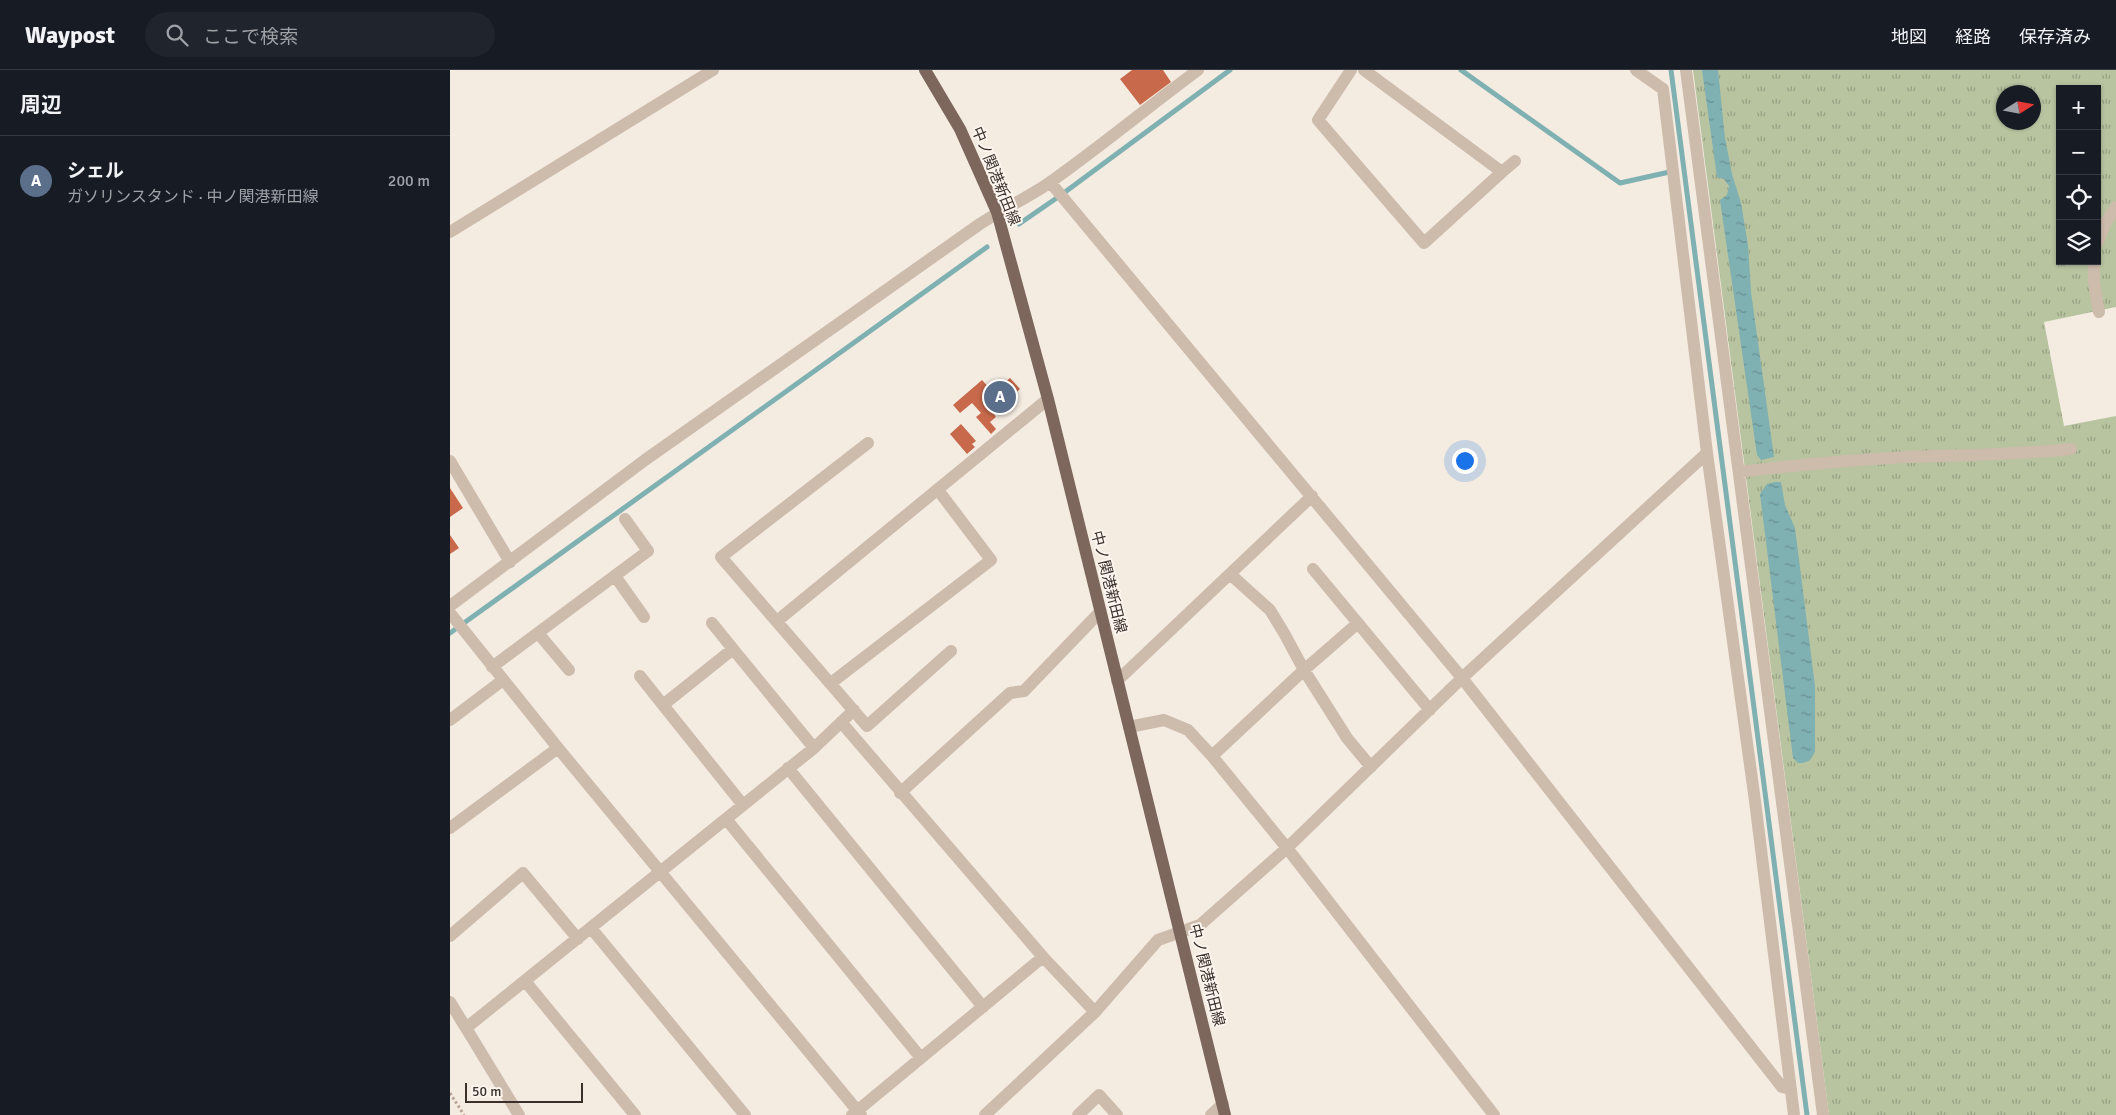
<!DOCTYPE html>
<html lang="ja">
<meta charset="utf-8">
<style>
body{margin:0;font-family:Signika,"Noto Sans JP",sans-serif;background:#20242c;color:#f1f3f6}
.controls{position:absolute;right:15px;top:15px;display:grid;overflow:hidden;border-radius:0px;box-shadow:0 1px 4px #0004}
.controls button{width:45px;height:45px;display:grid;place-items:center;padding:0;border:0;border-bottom:1px solid #363941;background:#171b24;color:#f1f3f6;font:25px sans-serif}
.compass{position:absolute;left:1546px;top:15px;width:45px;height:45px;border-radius:50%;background:#171b24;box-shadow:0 1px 4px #0004;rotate:79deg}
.scale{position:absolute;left:15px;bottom:12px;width:118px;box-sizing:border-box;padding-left:5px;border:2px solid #3b302b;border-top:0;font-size:14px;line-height:18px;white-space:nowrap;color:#3b302b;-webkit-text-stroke:4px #fbf5ee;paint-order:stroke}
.you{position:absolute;left:1014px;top:390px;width:18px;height:18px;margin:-12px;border:4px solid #fff;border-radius:50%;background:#1a73e8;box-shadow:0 0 0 8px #1a73e833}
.badge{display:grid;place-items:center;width:32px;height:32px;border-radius:50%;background:#92aeb2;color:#fff;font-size:16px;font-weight:700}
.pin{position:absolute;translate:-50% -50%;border:2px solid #fff;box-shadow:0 1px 5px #0006}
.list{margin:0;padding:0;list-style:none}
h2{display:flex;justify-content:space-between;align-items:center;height:65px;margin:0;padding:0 20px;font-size:21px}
h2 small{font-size:16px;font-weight:400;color:#9ea1a6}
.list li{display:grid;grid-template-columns:32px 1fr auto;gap:15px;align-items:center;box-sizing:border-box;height:90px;padding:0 20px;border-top:1px solid #363941}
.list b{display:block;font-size:19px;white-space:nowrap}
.list p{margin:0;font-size:16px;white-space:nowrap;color:#9ea1a6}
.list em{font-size:16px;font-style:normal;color:#9ea1a6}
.icon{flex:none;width:28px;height:28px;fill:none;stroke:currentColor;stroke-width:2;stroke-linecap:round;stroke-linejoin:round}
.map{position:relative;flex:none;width:1666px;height:1045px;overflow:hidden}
header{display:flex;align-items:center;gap:30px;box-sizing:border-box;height:70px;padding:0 25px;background:#171b24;border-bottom:1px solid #363941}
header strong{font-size:24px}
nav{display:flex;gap:28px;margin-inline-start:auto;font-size:18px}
.search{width:350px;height:45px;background:#20242c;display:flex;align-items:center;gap:12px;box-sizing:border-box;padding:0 18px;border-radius:28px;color:#9ea1a6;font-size:19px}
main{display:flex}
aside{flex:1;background:#171b24}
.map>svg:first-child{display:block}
</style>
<header>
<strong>Waypost</strong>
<div class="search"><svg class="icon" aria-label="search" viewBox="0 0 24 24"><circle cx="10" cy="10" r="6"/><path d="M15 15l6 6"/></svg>ここで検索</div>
<nav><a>地図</a><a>経路</a><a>保存済み</a></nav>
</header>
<main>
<aside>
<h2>周辺<small></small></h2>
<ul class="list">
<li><span class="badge" style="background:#5c6f8a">A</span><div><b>シェル</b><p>ガソリンスタンド · 中ノ関港新田線</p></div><em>200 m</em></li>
</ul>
</aside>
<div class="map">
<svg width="1666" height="1045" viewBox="0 0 1666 1045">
<defs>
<pattern id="grass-tufts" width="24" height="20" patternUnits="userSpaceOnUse" patternTransform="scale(1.25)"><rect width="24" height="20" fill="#b8c4a0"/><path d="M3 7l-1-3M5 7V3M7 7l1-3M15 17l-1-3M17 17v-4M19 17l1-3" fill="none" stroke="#97a083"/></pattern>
<pattern id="water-ripples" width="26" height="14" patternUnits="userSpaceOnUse" patternTransform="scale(1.25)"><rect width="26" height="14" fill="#7fb0b2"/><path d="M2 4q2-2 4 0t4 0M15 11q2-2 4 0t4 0" fill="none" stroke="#699091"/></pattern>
</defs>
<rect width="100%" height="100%" fill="#f4ebe1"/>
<path fill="url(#grass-tufts)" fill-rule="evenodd" d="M 1243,0 L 1666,0 L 1666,237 L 1594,252 L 1614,356 L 1666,346 L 1666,1045 L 1379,1045 ZM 1610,19 L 1647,19 L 1647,191 L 1610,191 ZM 1554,22 L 1584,22 L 1584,52 L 1554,52 Z"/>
<path fill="url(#water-ripples)" d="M 1252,0 L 1268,0 L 1275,68 L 1282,104 L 1291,133 L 1298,175 L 1301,222 L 1324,387 L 1311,390 L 1307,385 L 1270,130 L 1277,125 L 1279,116 L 1274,109 L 1267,107 Z
M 1325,412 L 1331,412 L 1335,435 L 1345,458 L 1365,616 L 1365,681 C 1361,691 1358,693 1348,693 L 1343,688 L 1310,424 L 1317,414 Z"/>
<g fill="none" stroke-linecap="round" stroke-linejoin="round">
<path stroke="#7fb0b2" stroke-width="5" d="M 1011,0 L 1170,113 L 1224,101
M 1221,0 L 1357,1045
M 569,154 L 611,125 L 780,0
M 0,563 L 537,177"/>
</g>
<path fill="#c8694b" d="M 682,0 L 713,0 L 721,12 L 690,35 L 670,9 Z
M 560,308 L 570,319 L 543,343 L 546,347 L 540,352 L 546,359 L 541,364 L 526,347 L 531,343 L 522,333 L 510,343 L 503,335 L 532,310 L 543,322 Z
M 511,354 L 526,371 L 522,374 L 525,377 L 517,384 L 500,364 Z
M 0,418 L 13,438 L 0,447 Z
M 0,465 L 9,478 L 0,484 Z"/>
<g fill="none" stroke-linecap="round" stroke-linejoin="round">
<path stroke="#b9a596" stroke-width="3" stroke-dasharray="2.5 2.5" stroke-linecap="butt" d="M 0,1023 L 14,1045"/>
<path stroke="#cdbbac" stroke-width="12" d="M 901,0 L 868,50 L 974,173 L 1052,102 L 914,0
M 1186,0 L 1213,19 L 1257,383 L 1305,731 L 1344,1045
M 1236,0 L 1373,1045
M 1052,102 L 1065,91
M 600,112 L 1012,608 L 1332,1017 L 1341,1019
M 0,162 L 263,0
M 1647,174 L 1656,152 L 1666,137
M 1644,191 L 1644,212 L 1649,242
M 418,373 L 271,487 L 417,656 L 501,581
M 0,391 L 60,492
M 1289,402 C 1345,395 1400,390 1457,387 C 1511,385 1566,385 1621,379
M 863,499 L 980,640
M 780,504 L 820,540 L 834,563 L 854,600 L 897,668 L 921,697
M 165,506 L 194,547
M 0,536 L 195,390 L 527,156 C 550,140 576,129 599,113 C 650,77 698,37 748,0
M 0,543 L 108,678 L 411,1045
M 327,551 L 598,329
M 262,553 L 283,579
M 88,563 L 119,600
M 42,597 L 198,481 L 175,449
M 190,606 L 213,635
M 667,611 L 862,426
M 381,613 L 541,490 L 488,420
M 0,650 L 53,610
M 391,652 L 593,887 L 645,942
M 679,657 L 714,650 L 738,660 L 762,686 L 837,778 L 1044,1045
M 762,686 L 854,600 L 908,553
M 338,698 L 533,937
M 450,723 L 560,623 L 574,621 L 650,542
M 293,735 L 213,635 L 283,579 L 364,678
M 276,749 L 471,988
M 0,758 L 108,678
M 141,858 L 295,1045
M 0,866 L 73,803 L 128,869
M 75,911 L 185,1045
M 0,932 L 16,958
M 69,1045 L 16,958 L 364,678 L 404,640
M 402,1045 L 593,887
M 535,1045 L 645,942 L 708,870 L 750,855 L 837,778 L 1012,608 L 1257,383
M 628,1045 L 649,1025 L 667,1045
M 761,1045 L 773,1034"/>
<path stroke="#7d675c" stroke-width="12" d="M 475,0 L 510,59 L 547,142 L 598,329 L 775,1045"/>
</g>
<g text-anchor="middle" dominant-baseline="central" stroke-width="4" stroke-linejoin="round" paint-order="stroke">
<g font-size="15" fill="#3b302b" stroke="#fbf5ee">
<text transform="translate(546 106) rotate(68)">中ノ関港新田線</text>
<text transform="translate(659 512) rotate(76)">中ノ関港新田線</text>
<text transform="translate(757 905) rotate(76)">中ノ関港新田線</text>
</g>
</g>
</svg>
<div class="controls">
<button>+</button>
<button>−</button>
<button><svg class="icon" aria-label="locate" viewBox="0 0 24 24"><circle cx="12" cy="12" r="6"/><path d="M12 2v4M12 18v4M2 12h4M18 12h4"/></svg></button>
<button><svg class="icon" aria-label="layers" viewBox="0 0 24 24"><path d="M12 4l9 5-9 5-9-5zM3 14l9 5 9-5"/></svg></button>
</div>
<svg class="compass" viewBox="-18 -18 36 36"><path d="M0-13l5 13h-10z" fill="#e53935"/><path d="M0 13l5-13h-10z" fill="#9ea1a6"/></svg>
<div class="scale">50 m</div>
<div class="you"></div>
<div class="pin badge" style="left:550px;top:327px;background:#5c6f8a">A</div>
</div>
</main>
